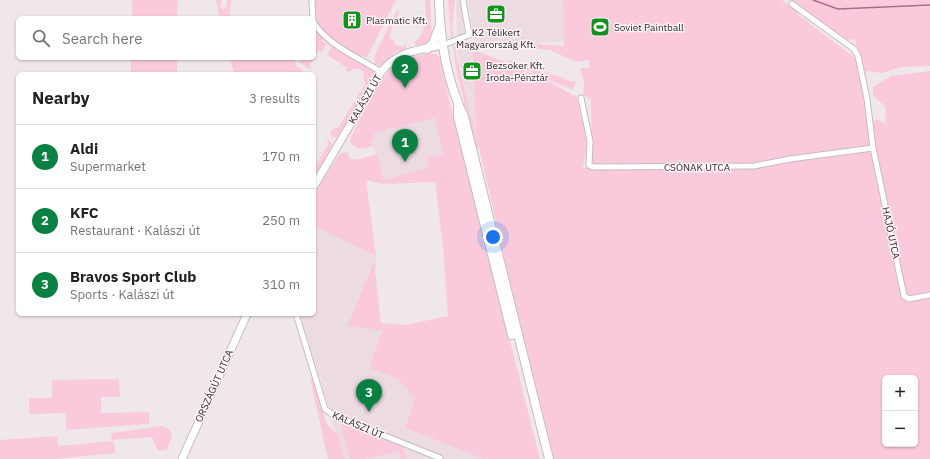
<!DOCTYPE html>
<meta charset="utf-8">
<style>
body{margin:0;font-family:"IBM Plex Sans",sans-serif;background:#f6f6f6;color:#202124}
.controls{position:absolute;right:12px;bottom:12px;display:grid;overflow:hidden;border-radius:6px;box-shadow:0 1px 3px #0004}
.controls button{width:36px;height:36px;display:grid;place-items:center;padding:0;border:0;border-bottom:1px solid #e0e0e0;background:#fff;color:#202124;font:20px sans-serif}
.you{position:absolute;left:493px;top:237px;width:14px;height:14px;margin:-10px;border:3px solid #fff;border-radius:50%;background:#1a73e8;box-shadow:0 0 0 6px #1a73e833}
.badge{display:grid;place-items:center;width:26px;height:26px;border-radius:50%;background:#0b8043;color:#fff;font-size:13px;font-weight:700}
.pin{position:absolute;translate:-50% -33px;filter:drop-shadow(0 1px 2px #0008)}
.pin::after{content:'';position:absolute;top:21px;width:14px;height:12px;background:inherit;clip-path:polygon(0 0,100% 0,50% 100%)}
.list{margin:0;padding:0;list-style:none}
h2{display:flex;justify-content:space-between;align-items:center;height:52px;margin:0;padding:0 16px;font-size:17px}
h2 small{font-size:13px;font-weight:400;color:#757577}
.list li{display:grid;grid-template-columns:26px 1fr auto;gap:12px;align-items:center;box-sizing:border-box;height:64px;padding:0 16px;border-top:1px solid #e0e0e0}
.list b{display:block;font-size:15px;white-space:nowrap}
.list p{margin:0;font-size:13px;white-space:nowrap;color:#757577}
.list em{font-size:13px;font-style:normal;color:#757577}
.icon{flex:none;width:22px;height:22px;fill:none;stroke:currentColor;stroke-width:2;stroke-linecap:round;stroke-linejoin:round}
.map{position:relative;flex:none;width:930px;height:459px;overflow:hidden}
.search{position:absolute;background:#fff;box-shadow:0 1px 3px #0004;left:16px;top:16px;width:300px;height:44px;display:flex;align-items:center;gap:10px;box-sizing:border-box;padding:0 14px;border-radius:6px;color:#757577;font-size:15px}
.panel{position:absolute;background:#fff;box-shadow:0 1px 3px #0004;left:16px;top:72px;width:300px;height:244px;border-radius:6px}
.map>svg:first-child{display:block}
</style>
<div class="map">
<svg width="930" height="459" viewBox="0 0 930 459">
<rect width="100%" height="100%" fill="#f0e7ea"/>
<path fill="#eddbe2" d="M 456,0 L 460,0 L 465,33 L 457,36 Z
M 469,0 L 563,0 L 564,41 L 505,46 L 474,44 Z
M 456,49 L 473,49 L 476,136 Z
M 435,118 L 443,154 L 428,163 L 426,168 L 384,180 L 371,139 L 374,137 L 374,133 Z
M 314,226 L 376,255 L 347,326 L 382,329 L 369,368 L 398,379 L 415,398 L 405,428 L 484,459 L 341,459 L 330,410 L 300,314 L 314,314 Z"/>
<path fill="#facadc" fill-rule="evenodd" d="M 132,0 L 178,0 L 177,18 L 132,18 Z
M 216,0 L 221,0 L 222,2 L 220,6 L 223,10 L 227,6 L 227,0 L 231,0 L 230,18 L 220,18 Z
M 315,0 L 396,0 L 367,57 C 358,56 352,51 344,47 C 325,35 313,24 315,0 Z
M 425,0 L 430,0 L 432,39 L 427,45 L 417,47 L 414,42 L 420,37 L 428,19 L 426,17 Z
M 448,0 L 455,0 L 452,28 L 454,38 L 451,38 Z
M 563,0 L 782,0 L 798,11 L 797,14 L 858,60 L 870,125 L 876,119 L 886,124 L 885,106 L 873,96 L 873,87 L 891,76 L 930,71 L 930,459 L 554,459 L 507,269 L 479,148 L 476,149 L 456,69 L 453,46 L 456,46 L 455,50 L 476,135 L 473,49 L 542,78 L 577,97 L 587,142 L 583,168 L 756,167 L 872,147 L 759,163 L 592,165 L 591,99 L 583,95 L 584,83 L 580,68 L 589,68 L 589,60 L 576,62 L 550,50 L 519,47 L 519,45 L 539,44 L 564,46 ZM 885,378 L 915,378 L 915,444 L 885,444 Z
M 789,0 L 930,0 L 930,66 L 901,67 L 882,73 L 865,71 C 863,65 855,43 855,39 L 847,40 Z
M 398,8 L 399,14 L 393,25 L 389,38 L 395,41 L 394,44 L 403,47 L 405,44 L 407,49 L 396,52 L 384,64 L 378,65 L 375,64 L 374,56 Z
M 314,28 L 326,42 L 322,39 L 322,41 L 332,47 L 336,47 L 374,72 L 374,79 L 338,138 L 331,136 L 330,133 L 335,127 L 338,128 L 366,83 L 363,81 L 364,76 C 362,68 355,66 349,72 L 346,70 L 347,68 L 327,55 L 331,48 L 326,45 L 322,52 L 319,50 L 309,66 L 312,68 L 309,69 L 299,62 L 299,58 L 314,58 Z
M 429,53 L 437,54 L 441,60 L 451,108 L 540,459 L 484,459 L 405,428 L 415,398 L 398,379 L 369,368 L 382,330 L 347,326 L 376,256 L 314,226 L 314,193 L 340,153 L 347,152 L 350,158 L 355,160 L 377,154 L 384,180 L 426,168 L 428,163 L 426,158 L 443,154 L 435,118 L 374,133 L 375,138 L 371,139 L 373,146 C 364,149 357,151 350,142 C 352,130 387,68 397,62 C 407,56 418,56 429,53 ZM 366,180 L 382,184 L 435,182 L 443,247 L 448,316 L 404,325 L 381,323 L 375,271 L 376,255 Z
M 131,58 L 177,58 L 177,74 L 131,74 Z
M 230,58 L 295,60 L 296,66 L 307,74 L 234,74 Z
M 512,60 C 523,70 544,71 558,76 C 565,78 566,81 576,82 L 573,90 L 507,62 Z
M 326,140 L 329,140 L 334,146 L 314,181 L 316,164 L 314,161 L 317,163 L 322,154 L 319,152 L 323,153 L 329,143 Z
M 311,378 L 313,378 L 326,422 L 329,427 L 338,434 L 345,459 L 328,459 L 310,379 Z
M 119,379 L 120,397 L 101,397 L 101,413 L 149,412 L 149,424 L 66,430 L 66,413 L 29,414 L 29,398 L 52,398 L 52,380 Z
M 348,425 L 401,446 L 404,449 L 407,459 L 401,459 L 399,451 L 366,459 L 350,459 L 342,429 L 343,426 Z
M 163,426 L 170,430 L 172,436 L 167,450 L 158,451 L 152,437 L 112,440 L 111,433 Z
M 57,436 L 58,446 L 114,441 L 115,453 L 55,459 L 0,459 L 0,440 Z"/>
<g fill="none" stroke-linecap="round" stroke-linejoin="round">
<path stroke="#a76f86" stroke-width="1.5" d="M 813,0 L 838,9 L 930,5"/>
<g stroke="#c5bcbf" stroke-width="7">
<path id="street" d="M 312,0 L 313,18
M 792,4 L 854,49 L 858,56 L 867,99 L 873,148 L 904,296 L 909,299 L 930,295
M 314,23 C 329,46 358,57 381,72
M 443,45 L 469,35 L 463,0
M 581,98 L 590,141 L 589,165 L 593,167 L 754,166 L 790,159 L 873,148
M 296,314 L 325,409 L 333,415 L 440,458"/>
</g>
<g stroke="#c5bcbf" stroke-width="9">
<path id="secondary" d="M 314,186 L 381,72 C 398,51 418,50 443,45
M 182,459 L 247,314"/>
</g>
<g stroke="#c5bcbf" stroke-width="10">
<path id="primary" d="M 439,0 C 440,40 447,81 464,117 L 549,459
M 427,49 L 433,43 L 440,25
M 458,107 L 458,117 L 512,335"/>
</g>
<use href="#street" stroke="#fff" stroke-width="5"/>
<use href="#secondary" stroke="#fff" stroke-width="7"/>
<use href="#primary" stroke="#fff" stroke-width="8"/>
</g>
<defs>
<g id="office-square" transform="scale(1)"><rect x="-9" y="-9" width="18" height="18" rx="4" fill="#15911f" stroke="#fef4f7"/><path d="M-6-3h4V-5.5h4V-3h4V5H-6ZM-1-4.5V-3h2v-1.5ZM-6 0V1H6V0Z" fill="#fff"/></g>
<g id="building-square" transform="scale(1)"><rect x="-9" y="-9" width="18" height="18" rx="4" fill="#15911f" stroke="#fef4f7"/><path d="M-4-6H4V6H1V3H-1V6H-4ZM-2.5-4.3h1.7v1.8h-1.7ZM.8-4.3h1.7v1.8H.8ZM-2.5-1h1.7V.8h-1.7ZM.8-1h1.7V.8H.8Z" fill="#fff"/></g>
<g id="stadium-square" transform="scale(1)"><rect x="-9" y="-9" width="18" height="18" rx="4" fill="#15911f" stroke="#fef4f7"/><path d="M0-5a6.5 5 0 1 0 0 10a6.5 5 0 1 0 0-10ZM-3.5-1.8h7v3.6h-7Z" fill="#fff"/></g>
</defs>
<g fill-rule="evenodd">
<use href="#office-square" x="496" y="14"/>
<use href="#building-square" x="352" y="20"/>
<use href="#stadium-square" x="600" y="27"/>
<use href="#office-square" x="472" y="71"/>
</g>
<g text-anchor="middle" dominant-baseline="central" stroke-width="3" stroke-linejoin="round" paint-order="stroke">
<g font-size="10" fill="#2f2b2d" stroke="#fef4f7" text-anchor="start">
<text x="366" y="20">Plasmatic Kft.</text>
<text x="614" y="27">Soviet Paintball</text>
<text x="496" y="32" text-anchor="middle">K2 Télikert<tspan x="496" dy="12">Magyarország Kft.</tspan></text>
<text x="486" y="65">Bezsoker Kft.<tspan x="486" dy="12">Iroda-Pénztár</tspan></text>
</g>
<g font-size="10" fill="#2f2b2d" stroke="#fef4f7">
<text transform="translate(365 99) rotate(-60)">KALÁSZI ÚT</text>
<text x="697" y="167">CSÓNAK UTCA</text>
<text transform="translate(891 233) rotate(78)">HAJÓ UTCA</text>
<text transform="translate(214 386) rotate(-66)">ORSZÁGÚT UTCA</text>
<text transform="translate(358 425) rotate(23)">KALÁSZI ÚT</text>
</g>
</g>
</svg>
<div class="controls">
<button>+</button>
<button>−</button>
</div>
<div class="you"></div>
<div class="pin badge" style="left:405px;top:162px">1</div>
<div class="pin badge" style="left:405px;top:88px">2</div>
<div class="pin badge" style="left:369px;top:412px">3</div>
<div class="search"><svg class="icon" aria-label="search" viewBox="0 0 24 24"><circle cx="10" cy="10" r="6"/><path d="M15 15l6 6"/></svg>Search here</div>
<section class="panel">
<h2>Nearby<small>3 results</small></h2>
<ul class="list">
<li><span class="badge">1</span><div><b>Aldi</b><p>Supermarket</p></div><em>170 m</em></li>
<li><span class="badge">2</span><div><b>KFC</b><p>Restaurant · Kalászi út</p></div><em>250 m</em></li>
<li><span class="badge">3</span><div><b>Bravos Sport Club</b><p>Sports · Kalászi út</p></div><em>310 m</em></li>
</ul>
</section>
</div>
